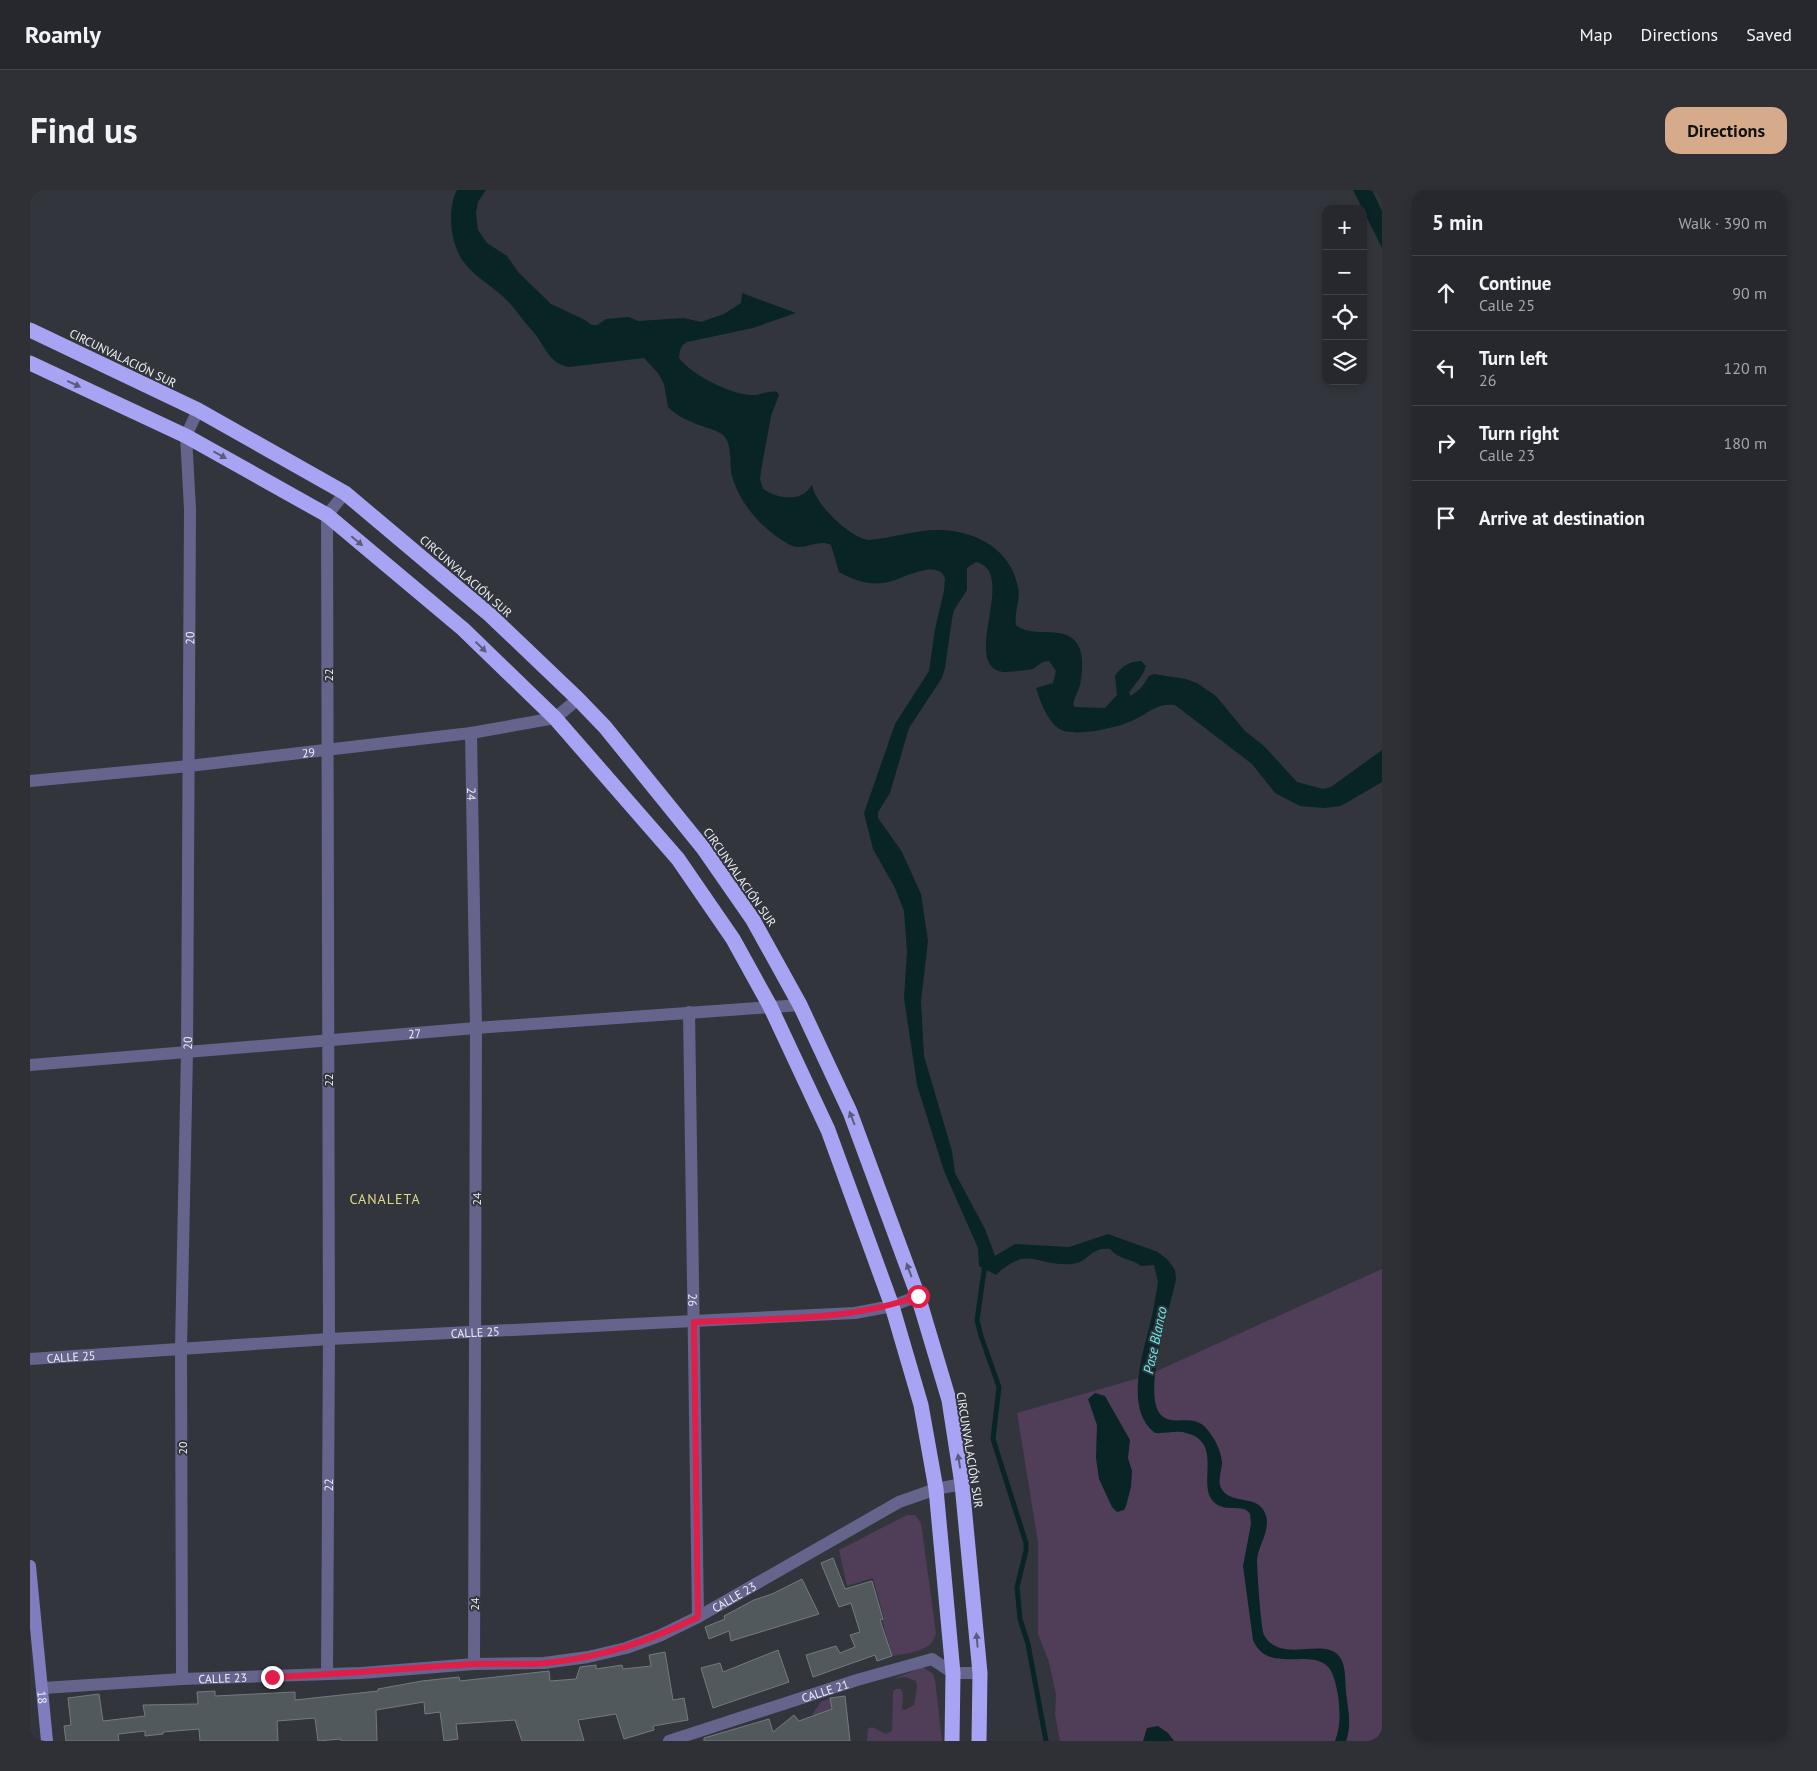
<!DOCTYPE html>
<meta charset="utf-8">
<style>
body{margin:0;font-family:"PT Sans",sans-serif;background:#2e3035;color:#f1f3f6}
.controls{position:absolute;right:15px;top:15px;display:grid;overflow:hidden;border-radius:10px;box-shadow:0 2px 8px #0003}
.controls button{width:45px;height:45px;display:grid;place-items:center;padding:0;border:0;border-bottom:1px solid #424449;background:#26282d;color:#f1f3f6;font:25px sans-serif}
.stop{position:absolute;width:15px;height:15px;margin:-11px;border:4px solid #e11d48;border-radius:50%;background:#fff}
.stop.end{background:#e11d48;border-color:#fff;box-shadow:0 1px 5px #0008}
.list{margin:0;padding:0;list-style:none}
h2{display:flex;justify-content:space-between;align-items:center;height:65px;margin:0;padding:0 20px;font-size:21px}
h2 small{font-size:16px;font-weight:400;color:#a4a6aa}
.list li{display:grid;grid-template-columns:32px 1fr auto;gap:15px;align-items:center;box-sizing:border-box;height:75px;padding:0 20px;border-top:1px solid #424449}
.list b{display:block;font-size:19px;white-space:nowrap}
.list p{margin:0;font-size:16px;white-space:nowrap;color:#a4a6aa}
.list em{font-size:16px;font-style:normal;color:#a4a6aa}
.icon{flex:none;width:28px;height:28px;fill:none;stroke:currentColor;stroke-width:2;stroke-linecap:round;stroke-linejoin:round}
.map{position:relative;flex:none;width:1352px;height:1551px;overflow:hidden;border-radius:15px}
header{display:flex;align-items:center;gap:30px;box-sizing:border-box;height:70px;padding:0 25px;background:#26282d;border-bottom:1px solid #424449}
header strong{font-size:24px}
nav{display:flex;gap:28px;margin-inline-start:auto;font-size:18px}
.intro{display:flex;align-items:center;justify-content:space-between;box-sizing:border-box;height:120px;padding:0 30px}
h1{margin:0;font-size:35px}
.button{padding:12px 22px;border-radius:15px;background:#d6ab8b;color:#111;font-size:18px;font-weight:700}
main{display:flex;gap:30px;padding:0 30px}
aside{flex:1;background:#26282d;border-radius:15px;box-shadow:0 2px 8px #0003}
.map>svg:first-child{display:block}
</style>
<header>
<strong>Roamly</strong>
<nav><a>Map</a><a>Directions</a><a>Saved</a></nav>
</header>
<div class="intro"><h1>Find us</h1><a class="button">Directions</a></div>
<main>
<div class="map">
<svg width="1352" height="1551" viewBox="0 0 1352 1551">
<rect width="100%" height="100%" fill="#32363c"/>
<path fill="#503d58" d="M 1352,1079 L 1352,1551 L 1030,1551 L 1025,1525 L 1026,1505 L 1019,1472 L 1008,1444 L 1008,1352 L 987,1223 L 1116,1186 Z
M 877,1325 L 885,1325 L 891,1333 L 906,1443 C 903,1462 877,1463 862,1466 L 852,1430 L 854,1428 L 843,1388 L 817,1396 L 809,1360 Z
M 893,1477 L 903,1484 L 905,1490 L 912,1551 L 837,1551 L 838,1539 L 842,1537 L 856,1544 L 862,1541 L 863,1501 L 866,1499 L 871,1499 L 873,1504 L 872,1519 L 875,1520 L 884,1515 L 887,1497 L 886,1491 L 875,1487 L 863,1489 Z
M 800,1508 L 803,1541 L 784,1526 L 783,1523 L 791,1512 Z"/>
<path fill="#082424" d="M 427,0 L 456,0 L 448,12 L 446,23 L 448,40 L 457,53 L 477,66 L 489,83 L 521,114 L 555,130 L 562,135 L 567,135 L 576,129 L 599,127 L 608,131 L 654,128 L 671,132 L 694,124 L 711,113 L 712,103 L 766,123 L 723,138 L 657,152 C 650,156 650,160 649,168 C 662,185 700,204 721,205 C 730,206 737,200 747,202 L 749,205 L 741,226 L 731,281 L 730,289 L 733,299 C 749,309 771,313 782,295 C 785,314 820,348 839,350 C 863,348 888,339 911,340 C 947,341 981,360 988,397 C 991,409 984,422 986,435 C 1003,450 1038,432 1049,457 C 1054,467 1052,485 1050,495 C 1048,503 1042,510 1044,517 L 1075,518 L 1087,505 L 1085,486 C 1092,476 1098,472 1111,471 L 1116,476 C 1113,487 1105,493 1099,503 L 1101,506 L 1111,498 L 1119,486 L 1124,484 L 1156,489 L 1167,493 L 1186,506 L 1215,541 L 1234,556 L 1267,592 L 1293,599 L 1301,597 L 1352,560 L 1352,592 L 1311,616 L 1295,618 L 1270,616 L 1245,603 L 1222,574 L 1145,515 C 1128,513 1119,522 1106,529 C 1091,537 1042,549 1028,538 C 1017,530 1010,511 1006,498 L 1023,493 L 1026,481 L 1019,471 C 1011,471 1010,475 1003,479 C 1000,480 977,482 973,482 C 929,475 989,382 946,372 L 937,378 L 937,400 L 924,420 L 922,429 L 915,478 L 912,488 L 879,538 L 860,603 L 848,622 L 848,628 L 872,662 L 891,704 L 898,751 L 891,811 L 894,866 L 922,961 L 925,983 L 955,1039 L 965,1066 L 985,1054 L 1039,1057 L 1078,1044 L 1128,1062 L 1138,1070 L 1145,1080 L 1146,1089 C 1141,1116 1111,1205 1131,1225 C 1142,1237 1162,1223 1176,1238 C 1184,1247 1191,1260 1192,1272 C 1192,1281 1186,1293 1193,1301 C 1203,1314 1228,1305 1235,1323 C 1242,1339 1228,1355 1227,1370 C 1227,1380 1231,1440 1234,1445 C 1251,1476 1297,1444 1311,1469 C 1316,1478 1315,1492 1316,1503 C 1318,1519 1322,1535 1316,1551 L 1305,1551 C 1311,1535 1310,1522 1308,1505 C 1306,1496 1304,1480 1295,1474 C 1274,1460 1237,1483 1223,1450 L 1213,1376 L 1221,1334 L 1220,1324 C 1213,1312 1194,1325 1182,1310 C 1168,1291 1193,1252 1156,1243 C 1146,1240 1135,1244 1125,1243 C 1093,1219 1114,1161 1121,1130 C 1124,1117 1126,1104 1128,1092 L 1124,1075 L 1111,1076 C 1101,1068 1089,1070 1080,1059 C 1060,1057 1058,1073 1042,1074 C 1006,1077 999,1054 966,1085 L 949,1076 L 948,1058 L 914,981 L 887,895 L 874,808 L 877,762 L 874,721 L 865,698 L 843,659 L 834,623 L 865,534 L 899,481 L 905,439 L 914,401 L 915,388 L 912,383 C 897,372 871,391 853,393 C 836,395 824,390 809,382 L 801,355 C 787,348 774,362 760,355 C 734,341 710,315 702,286 C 699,274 703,254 693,245 C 687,240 679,239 672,236 C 660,232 647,226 638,217 L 634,194 L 628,183 L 614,168 L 539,177 C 520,174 515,157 505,144 C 497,135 490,126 483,117 C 467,96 437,86 427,60 C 420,43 418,17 427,0 Z
M 1323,0 L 1342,0 L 1352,21 L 1352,58 Z
M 1065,1203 L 1075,1206 L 1100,1250 L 1098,1268 L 1102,1281 L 1101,1297 L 1096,1316 L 1094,1320 L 1087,1322 L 1082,1317 L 1069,1289 L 1066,1268 L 1067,1235 L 1058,1209 Z
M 1128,1536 L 1138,1543 L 1144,1551 L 1113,1551 L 1117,1538 Z"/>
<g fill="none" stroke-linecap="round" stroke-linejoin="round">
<path stroke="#082424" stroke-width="5" d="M 955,1074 L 947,1130 L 951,1146 L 969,1197 L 963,1249 L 996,1353 L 996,1361 L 987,1397 L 990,1429 L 998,1454 L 1016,1551"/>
</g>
<path fill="#52595c" stroke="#737b7e" d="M 803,1368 L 815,1399 L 842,1391 L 853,1429 L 850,1430 L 862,1466 L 847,1471 L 845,1465 L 783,1487 L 776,1465 L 806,1456 L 810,1463 L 825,1457 L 820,1445 L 830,1442 L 821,1413 L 809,1417 L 791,1373 Z
M 772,1389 L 789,1424 L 701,1451 L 699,1441 L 679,1449 L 675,1437 L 695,1429 L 694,1426 L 724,1410 L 742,1404 Z
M 748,1460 L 759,1492 L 683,1518 L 671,1478 L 690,1473 L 693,1482 Z
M 635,1462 L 643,1510 L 654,1508 L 658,1530 L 623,1536 L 624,1540 L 594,1549 L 586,1524 L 548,1530 L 554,1551 L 492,1551 L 485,1530 L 426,1534 L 428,1549 L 414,1551 L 410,1522 L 395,1524 L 394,1512 L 346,1520 L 347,1551 L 311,1551 L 311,1549 L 288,1551 L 285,1528 L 247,1531 L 248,1551 L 170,1551 L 169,1539 L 133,1542 L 133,1544 L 115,1546 L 115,1541 L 88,1544 L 89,1551 L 36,1551 L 34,1536 L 41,1535 L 38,1508 L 69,1504 L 73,1531 L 115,1526 L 113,1515 L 168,1514 L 167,1502 L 185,1501 L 185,1506 L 265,1502 L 265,1510 L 348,1501 L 348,1499 L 392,1491 L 429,1487 L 430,1491 L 519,1481 L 520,1491 L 546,1489 L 550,1477 L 566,1475 L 566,1479 L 592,1475 L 593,1479 L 621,1476 L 619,1465 Z
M 815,1506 L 820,1551 L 674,1551 L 674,1548 L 739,1529 L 743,1542 L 764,1525 L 769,1531 L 802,1519 L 800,1508 Z"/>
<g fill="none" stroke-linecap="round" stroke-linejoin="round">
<g stroke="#65648d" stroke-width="12">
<path id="s1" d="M 441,543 L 446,838 L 444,1474"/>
<path id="s2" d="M 0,591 L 159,576 L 441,543 L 525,528 L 548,509"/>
<path id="s3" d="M 659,822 L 668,1427"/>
<path id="s4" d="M 0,875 L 446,838 L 770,815"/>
<path id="s5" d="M 0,1169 L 299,1149 L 825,1123 L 862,1116 L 888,1106"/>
<path id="s6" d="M 297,1484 L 299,1149 L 297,325 L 315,303"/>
<path id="s7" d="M 152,1489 L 151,1158 L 157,862 L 160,319 L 156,246 L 168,220"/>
<path id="s8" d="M 13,1498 L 152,1489 L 331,1483 L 444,1474 L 514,1473 L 558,1467 L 596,1458 L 629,1446 L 668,1427 L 869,1312 L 906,1299 L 932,1294"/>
<path id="s9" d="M 639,1551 L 827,1490 L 902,1469 L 923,1483 L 950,1483"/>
</g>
<path stroke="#807dbe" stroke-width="12" id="s10" d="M 0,1376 L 17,1551"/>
<path stroke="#a8a4f4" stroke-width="15" d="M 0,140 L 168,220 L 315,303 L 460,425 L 548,509 L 575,537 L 673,658 L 723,730 L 770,815 L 820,922 L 888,1106 L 919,1210 L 932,1294 L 950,1483 L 949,1551
M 0,173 L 156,246 L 297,325 L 433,439 L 525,528 L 648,669 L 703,749 L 740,816 L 798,940 L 862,1116 L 891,1215 L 906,1299 L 923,1483 L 922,1551"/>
</g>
<defs><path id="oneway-solid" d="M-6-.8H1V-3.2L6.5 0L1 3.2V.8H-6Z" transform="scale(1.25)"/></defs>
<g fill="#5b5c7c">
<use href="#oneway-solid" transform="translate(44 194) rotate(25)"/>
<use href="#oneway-solid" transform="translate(190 265) rotate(29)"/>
<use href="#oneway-solid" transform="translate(327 351) rotate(40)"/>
<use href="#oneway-solid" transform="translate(451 457) rotate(44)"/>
<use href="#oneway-solid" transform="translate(822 928) rotate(-111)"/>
<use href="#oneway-solid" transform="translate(879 1080) rotate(-110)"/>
<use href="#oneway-solid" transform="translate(929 1271) rotate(-99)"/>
<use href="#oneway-solid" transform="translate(947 1450) rotate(-95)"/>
</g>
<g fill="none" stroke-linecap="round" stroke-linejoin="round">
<path stroke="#e11d48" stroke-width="6" d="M 242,1487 C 309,1485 376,1478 443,1474 C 468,1473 492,1475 516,1473 C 573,1467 617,1452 668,1427 L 664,1132 C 739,1128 818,1132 888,1106"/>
</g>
<g text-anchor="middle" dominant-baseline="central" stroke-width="4" stroke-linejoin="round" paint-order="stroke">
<g font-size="12" fill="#edeff3" stroke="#32363c">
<text transform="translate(93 168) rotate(26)">CIRCUNVALACIÓN SUR</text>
<text transform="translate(436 386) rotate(41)">CIRCUNVALACIÓN SUR</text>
<text stroke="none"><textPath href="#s7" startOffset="1041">20</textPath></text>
<text transform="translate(298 485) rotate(-90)">22</text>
<text stroke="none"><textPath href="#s2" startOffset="280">29</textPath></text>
<text stroke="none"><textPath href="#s1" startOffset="61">24</textPath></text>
<text transform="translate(710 687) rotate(55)">CIRCUNVALACIÓN SUR</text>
<text stroke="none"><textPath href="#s4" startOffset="386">27</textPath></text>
<text stroke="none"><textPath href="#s7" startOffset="636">20</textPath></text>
<text transform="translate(298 890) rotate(-90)">22</text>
<text transform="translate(446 1009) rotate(-90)">24</text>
<text stroke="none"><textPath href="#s3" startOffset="288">26</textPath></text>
<text stroke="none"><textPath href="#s5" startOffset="446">CALLE 25</textPath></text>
<text stroke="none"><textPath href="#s5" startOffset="41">CALLE 25</textPath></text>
<text transform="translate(152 1258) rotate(-90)">20</text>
<text transform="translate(940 1260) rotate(81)">CIRCUNVALACIÓN SUR</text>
<text stroke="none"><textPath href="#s6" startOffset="189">22</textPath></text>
<text stroke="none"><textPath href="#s8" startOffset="705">CALLE 23</textPath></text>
<text transform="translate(444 1414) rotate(-90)">24</text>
<text stroke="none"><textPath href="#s8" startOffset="180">CALLE 23</textPath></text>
<text stroke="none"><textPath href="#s9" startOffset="164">CALLE 21</textPath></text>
<text stroke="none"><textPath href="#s10" startOffset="132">18</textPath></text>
</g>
<g font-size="14" letter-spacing="1" fill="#e2da8b" stroke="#32363c">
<text x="355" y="1009">CANALETA</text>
</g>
<g font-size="14" font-style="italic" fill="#68e8e7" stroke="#32363c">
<text transform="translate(1125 1150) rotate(-78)">Pase Blanco</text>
</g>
</g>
</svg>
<div class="controls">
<button>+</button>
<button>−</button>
<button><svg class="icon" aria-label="locate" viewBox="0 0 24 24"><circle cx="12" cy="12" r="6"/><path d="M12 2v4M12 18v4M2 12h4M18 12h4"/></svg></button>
<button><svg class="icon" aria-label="layers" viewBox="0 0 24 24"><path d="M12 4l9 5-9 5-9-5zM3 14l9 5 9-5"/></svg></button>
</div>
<div class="stop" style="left:888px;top:1106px"></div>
<div class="stop end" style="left:242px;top:1487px"></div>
</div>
<aside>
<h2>5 min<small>Walk · 390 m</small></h2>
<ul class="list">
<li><svg class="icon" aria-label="ahead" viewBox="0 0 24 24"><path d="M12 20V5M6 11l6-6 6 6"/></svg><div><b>Continue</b><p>Calle 25</p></div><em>90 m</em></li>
<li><svg class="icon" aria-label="left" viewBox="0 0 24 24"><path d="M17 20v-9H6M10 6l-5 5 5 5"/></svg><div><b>Turn left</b><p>26</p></div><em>120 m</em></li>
<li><svg class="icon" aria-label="right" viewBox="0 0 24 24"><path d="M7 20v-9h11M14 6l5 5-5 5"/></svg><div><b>Turn right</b><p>Calle 23</p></div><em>180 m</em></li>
<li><svg class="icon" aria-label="arrive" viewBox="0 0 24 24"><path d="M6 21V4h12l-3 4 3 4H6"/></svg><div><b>Arrive at destination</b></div></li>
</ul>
</aside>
</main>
